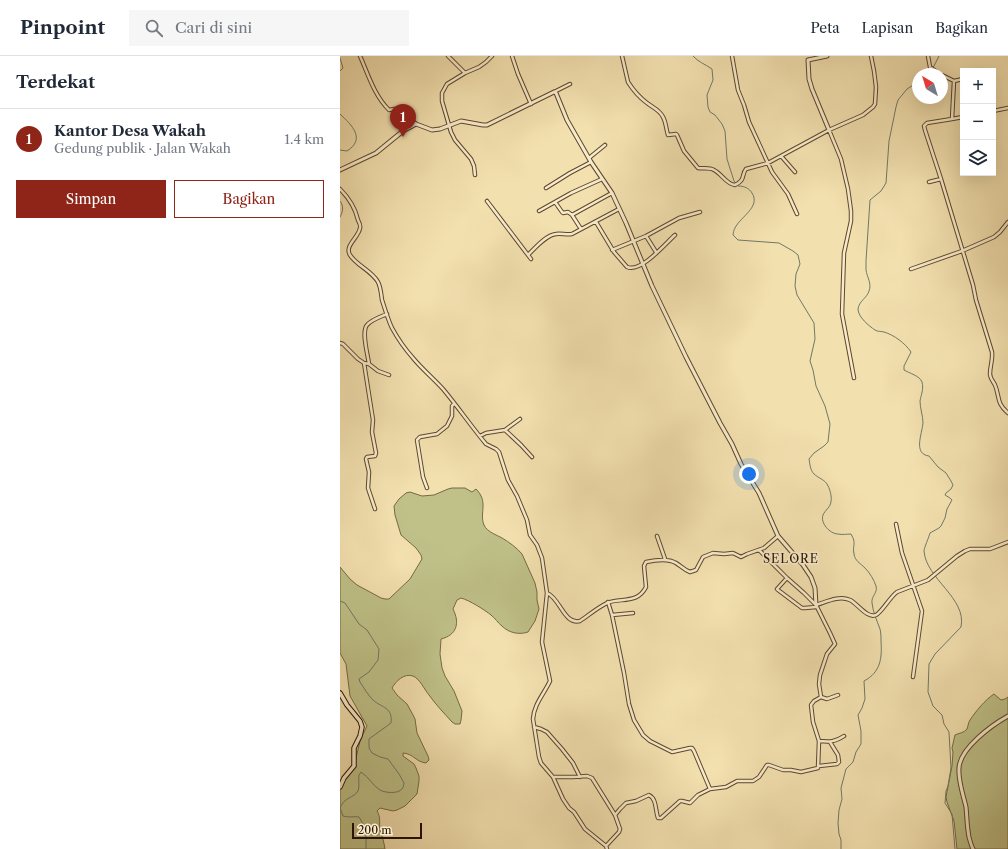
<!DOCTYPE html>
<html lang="id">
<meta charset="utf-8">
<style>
body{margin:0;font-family:"Libre Caslon Text",serif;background:#f6f6f7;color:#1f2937}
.controls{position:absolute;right:12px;top:12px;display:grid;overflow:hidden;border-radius:0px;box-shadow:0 4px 16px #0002}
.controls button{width:36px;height:36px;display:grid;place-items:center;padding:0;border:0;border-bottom:1px solid #e0e1e3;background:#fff;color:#1f2937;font:20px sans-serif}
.compass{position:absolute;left:572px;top:12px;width:36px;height:36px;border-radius:50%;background:#fff;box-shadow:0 4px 16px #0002;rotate:322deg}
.scale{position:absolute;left:12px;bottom:10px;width:70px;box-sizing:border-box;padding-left:4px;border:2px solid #2b1401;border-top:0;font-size:11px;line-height:14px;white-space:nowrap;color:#2b1401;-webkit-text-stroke:3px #f7ebcb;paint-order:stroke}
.you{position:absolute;left:409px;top:418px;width:14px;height:14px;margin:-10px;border:3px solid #fff;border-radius:50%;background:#1a73e8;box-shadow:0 0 0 6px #1a73e833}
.badge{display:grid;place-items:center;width:26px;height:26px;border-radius:50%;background:#8f2418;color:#fff;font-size:13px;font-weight:700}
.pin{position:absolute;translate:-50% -33px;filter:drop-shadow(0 1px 2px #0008)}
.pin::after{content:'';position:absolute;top:21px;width:14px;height:12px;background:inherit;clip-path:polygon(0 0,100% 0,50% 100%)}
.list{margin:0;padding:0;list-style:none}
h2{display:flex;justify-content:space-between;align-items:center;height:52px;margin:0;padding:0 16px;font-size:17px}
h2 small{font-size:13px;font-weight:400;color:#747a83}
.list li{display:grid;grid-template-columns:26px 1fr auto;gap:12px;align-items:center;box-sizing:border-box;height:60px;padding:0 16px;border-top:1px solid #e0e1e3}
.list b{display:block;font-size:15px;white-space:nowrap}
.list p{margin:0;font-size:13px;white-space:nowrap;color:#747a83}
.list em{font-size:13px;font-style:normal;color:#747a83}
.actions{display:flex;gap:8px;padding:12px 16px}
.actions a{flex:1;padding:9px 0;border:1px solid #8f2418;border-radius:0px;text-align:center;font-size:14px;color:#8f2418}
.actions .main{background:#8f2418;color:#fff}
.icon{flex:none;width:22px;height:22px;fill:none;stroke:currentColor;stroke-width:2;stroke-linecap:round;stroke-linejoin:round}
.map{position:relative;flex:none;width:668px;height:793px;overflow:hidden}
header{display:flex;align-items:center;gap:24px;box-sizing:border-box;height:56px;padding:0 20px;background:#fff;border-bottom:1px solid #e0e1e3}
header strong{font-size:19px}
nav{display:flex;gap:22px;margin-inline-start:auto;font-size:14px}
.search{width:280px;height:36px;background:#f6f6f7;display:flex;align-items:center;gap:10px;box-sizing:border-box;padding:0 14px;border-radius:0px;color:#747a83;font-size:15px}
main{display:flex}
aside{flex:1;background:#fff}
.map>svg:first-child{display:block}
</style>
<header>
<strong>Pinpoint</strong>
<div class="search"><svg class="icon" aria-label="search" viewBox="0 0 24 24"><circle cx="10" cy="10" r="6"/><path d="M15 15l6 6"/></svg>Cari di sini</div>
<nav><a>Peta</a><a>Lapisan</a><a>Bagikan</a></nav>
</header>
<main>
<aside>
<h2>Terdekat<small></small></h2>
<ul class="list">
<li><span class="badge">1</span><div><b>Kantor Desa Wakah</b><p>Gedung publik · Jalan Wakah</p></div><em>1.4 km</em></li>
</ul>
<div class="actions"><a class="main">Simpan</a><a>Bagikan</a></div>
</aside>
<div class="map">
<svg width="668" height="793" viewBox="0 0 668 793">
<rect width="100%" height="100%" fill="#f3e0af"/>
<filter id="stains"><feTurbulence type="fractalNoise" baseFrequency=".005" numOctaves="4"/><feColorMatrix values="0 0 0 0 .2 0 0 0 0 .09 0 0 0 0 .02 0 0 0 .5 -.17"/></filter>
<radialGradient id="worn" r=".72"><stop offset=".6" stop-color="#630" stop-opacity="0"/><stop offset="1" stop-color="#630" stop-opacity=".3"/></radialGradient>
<path fill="#bfc188" stroke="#756a44" d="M 112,432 L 125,432 L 132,436 L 136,433 C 149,446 139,457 144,469 C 147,476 157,479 162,482 C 169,486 177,492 182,498 L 195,527 L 197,536 L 197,544 L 199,553 L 195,565 L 188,576 C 179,579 169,577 162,570 C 158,567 155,562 151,559 C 145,554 129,544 121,542 L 117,544 L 113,553 C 120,567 117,579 101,583 L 100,598 L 102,612 L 105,620 L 114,635 L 122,655 L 121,664 L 120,668 L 115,668 L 112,666 C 104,657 96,649 89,639 C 84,633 80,623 73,620 C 64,617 56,625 52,632 L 57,639 L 67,648 L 73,659 L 75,663 L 77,677 L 88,700 L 89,704 L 86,707 C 76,706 74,698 63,697 L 63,700 L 74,708 L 76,712 L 79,720 L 79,725 L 77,738 L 65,750 L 57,754 L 53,755 L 40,752 L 37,755 C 41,761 39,768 40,774 C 42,780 44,786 45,793 L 0,793 L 0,728 L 15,709 L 16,702 L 20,685 L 26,672 L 27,670 L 10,640 L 6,608 L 0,597 L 0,511 L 10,523 L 17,529 L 41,542 L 45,543 L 49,543 L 70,523 L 82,503 L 81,499 L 76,492 L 61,479 L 55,459 L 54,450 L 59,443 L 66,437 L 70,436 L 82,440 L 94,439 L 108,433 Z
M 654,638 L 661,644 L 665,643 L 668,641 L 668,793 L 617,793 L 614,765 L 607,746 L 606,741 L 612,710 L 613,696 L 612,692 L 615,679 C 619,677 624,677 627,673 C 628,671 628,667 630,664 C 636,655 645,644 654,638 Z"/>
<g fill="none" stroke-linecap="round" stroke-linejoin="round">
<path stroke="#6e7968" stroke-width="1" d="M 353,0 C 358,6 365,8 372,13 L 373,24 L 367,39 L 368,51 L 370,56 L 375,59 L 382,68 L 385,75 L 387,103 L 394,125 L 398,130 C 404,130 409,132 412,137 C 421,151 400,161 395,172 C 394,173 393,178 393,179 L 398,184 L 439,187 L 453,195 L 458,199 L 460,208 L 456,218 L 455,230 L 457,239 L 474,267 L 475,283 L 470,305 L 473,314 L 476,330 L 485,350 L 490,368 L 488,386 L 484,390 L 474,397 L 469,403 C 470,408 470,414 474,418 C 478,422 486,424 488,430 C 490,433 492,442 491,445 C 491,451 485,454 483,459 C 480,467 490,478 498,478 C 502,479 507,478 511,478 C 517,488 512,489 514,498 C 515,505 520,507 525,512 C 530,517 534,524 536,530 C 538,537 531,540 532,547 C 533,556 537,565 540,573 C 541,577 541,581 541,585 C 542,602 541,616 524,625 L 525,643 L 522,652 L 518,659 L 521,675 L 521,688 L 516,696 L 513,706 L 506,713 L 501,732 L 502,743 L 499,754 L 498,767 L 499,778 L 501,784 L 501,793
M 0,2 L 3,12 L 0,15
M 587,18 L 594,10 L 599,0
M 578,26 L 567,33 L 558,44 L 556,51 L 549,85 L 546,127 L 541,135 L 530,144 L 526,205 C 526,208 526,211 526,214 C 527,221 532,228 529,235 C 527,242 519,245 518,253 C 518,261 529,270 535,274 C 538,276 541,275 544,276 C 554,279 565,287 571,296 L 564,310 L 564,314 C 569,317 580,320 582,326 C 584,333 581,339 580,345 C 580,352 583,360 583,367 C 582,378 573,398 589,400 L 598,411 L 606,417 L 611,425 L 613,429 L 611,433 L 606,437 L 605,439 L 610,442 L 612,444 L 607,453 L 605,462 L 601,470 L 599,472 L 590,477 C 589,481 584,492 584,495 C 586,523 627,542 621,571 L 595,598 L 589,608 L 588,636 L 593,650 L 602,659 L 604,668 L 609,676 L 611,712 L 608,730 L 606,735 L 605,747 L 612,758 L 615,793
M 0,58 C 12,69 26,83 7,95 L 0,94
M 0,145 C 4,150 3,156 0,161
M 0,545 L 5,547 L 19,568 L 27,574 L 39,593 L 38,604 L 29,616 L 19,623 L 20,626 C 24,632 28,639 33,644 C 42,652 53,651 51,667 L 29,683 L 29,692 L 32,697 L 40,701 L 48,703 L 59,718 L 64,727 C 64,728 63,732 62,733 C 58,738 45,737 40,734 C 33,730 29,721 21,716 L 19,719 C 18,723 20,730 18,735 C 14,742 4,741 0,752 L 3,760 C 9,762 13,760 19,761 L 26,773 L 26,793"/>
<g stroke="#5d472c" stroke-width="4.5">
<path id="minor" d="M 20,0 C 28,18 34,39 49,54 L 54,53 L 61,54 L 76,68
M 108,0 L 125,17
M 172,0 L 178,18 L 191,48
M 282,0 L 288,26 C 293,34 299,41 307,47 C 312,51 320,54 323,61 C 326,66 326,73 328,79 L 336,78 L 337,79 L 344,95 L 358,112 C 363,113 369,111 374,114 C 382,118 386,128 395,129 C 406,124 401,119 406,113 L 428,107 L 489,74 L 523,59 L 533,51 L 535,48 L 536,31 L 534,15 L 531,0
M 392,0 L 398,34 L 404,49 L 409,66 L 432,116 L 448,138 L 457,158
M 588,0 L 590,11 L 600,18
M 602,19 L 614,25 L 612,63 L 587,67 L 584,70 L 585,74 L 601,123 L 633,229 L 636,244 L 652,296 C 653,304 650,310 650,318 C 650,322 653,325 655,329 C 660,341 656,347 668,357
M 614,25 L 623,23
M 214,36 L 230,28
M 653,55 L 668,52
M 612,63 L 623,61
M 489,74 L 501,103 L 508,133 L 511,155 L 511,165 L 504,197 L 502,258 L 514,322
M 441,100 L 455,116
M 249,102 L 265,89
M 135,119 L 134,110 L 131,103 L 115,84 L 111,76 L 102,45 L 102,37 L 107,28 L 125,17 L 139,11 L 146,6 L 152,0
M 589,126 L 601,123
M 206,132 L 230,117 L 251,106
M 0,133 C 9,142 15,151 18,164 C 19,166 21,170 20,172 C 19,181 4,190 10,199 C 16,209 32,215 38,226 C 41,232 41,238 42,244 C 45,253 48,264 52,272 C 58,283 65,293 73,302 C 82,313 93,322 103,333 C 118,351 131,370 146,388 L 156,393 L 159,396 L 168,424 L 177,440 L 187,464 L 190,479 L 197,489 L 202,502 L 207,537 L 202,586 L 210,625 C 204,638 194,648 193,663 L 199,701 L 201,707 L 213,721 L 223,743 L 229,752 L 234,756 L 245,773 L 266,790
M 147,145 L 191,203
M 215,146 L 222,156 L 223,157 L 228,156 L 232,159 L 241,173
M 199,155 L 231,137 L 262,123
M 232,159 L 261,143 L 272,137
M 256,166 L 274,196 L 287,211 C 301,217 325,188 335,179
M 306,180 L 316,196
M 272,194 L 306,180 L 339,162 L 360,156
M 188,199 C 195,192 206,179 216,178 C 221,177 226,179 232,178 L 279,153
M 571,213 L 622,195 L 654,181 L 660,176 L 668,166
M 0,287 L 3,288 L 18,303 L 24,307 L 29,308 L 38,315 L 49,319
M 24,307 L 33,364 L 32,376 L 36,397 L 35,400 L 27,401 L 26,403 L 29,416 L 28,432 L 35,453
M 29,308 C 28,299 21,276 27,269 C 31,264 40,261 47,258
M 165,374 L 180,363
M 140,380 L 146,377 L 165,374 L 181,389 L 192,401
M 87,432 L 83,421 L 77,384 L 80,381 L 97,378 L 107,370 L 112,360 L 112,350 L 114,348
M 556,468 L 562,497 L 582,555 L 573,621
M 317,480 L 325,503
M 447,522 L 437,533 L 438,534 L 462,552 L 465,552 L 476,551
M 207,537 C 220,542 224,569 240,565 C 249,559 257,552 267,547 C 280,541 297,549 306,531 L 304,510 L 306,506 C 315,504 328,502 336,507 C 341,510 344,514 350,516 L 356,514 L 363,501 L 373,497 L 384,498 L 393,497 L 401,501 L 407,498 L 424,492 L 438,480
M 268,546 L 272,559 L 284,617 L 289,648 L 294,664 L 303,679 L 310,685 L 332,696 L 350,692 L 352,692 L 354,695 L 370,733
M 476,549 C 486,546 499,539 510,544 C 517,547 527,563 536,559 C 542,556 550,541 557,536 L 588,524 L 617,500 L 625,495 L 630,493 L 650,493 L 668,486
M 272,559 L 293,557
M 481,641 L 487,643 L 498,639
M 194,671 L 201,673 L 207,676 L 222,693 L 233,707 L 240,721
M 479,685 C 490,686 495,686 504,680
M 479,710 L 497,708 L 499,706 L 498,699 L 490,686
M 213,721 L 233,721 L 247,720 L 252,722 L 275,759
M 267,793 L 266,790 L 279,776 L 280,773 L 275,759 L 280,753 L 286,747 L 296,745 L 309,739 C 317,743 315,754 318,762 L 321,762 L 340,745 L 342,745 L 350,747 L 358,739 L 370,733 L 386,731 L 397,725 L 413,725 L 419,721 L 427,709 L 429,709 L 443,714 L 451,714 L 461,716 L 478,712 L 479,685 L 473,666 L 471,649 L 474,645 L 481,641 L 479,628 L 480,619 L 487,598 L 495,588 L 490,577 L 476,549 L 464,537 L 447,522 L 419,494"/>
</g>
<g stroke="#5d472c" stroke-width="5">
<path id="tertiary" d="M 487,0 L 468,4 L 469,23 L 472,33 L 489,74
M 0,114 L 36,97 L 63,75 L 76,68 L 92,74 L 100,73 L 121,65 L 143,69 L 147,69 L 214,36 L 216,37 L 227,64 L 251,106 L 272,137 L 286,167 L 312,230 L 346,301 L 380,367 L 392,388 L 401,408 L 419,437 L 438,480 L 463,509 L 471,521 L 475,532 L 476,549
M 633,793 C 631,789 630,785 629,781 C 627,771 627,761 626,751 C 623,738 618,725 619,712 C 620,692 652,669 668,660"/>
</g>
<g stroke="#2b1401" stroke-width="5.5">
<path id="secondary" d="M 0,637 L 7,649 L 20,665 L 22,671 L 20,680 L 14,692 L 14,710 L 4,722 L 0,731"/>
</g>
<use href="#minor" stroke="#f7ebcb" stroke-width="2.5"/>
<use href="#tertiary" stroke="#f7ebcb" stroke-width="3"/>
<use href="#secondary" stroke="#f7ebcb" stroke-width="3.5"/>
</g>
<g text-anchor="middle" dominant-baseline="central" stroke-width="3" stroke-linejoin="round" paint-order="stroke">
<g font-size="12" letter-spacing="1" fill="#2b1401" stroke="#f7ebcb">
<text x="451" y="502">SELORE</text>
</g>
</g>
<rect width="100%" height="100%" filter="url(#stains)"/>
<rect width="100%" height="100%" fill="url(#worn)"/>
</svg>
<div class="controls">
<button>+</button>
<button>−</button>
<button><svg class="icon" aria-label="layers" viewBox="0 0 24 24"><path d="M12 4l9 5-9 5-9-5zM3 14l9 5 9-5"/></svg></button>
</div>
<svg class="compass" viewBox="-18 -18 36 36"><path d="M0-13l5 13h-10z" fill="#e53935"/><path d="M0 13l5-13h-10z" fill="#747a83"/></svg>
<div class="scale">200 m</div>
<div class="you"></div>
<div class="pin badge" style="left:63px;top:81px">1</div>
</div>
</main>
